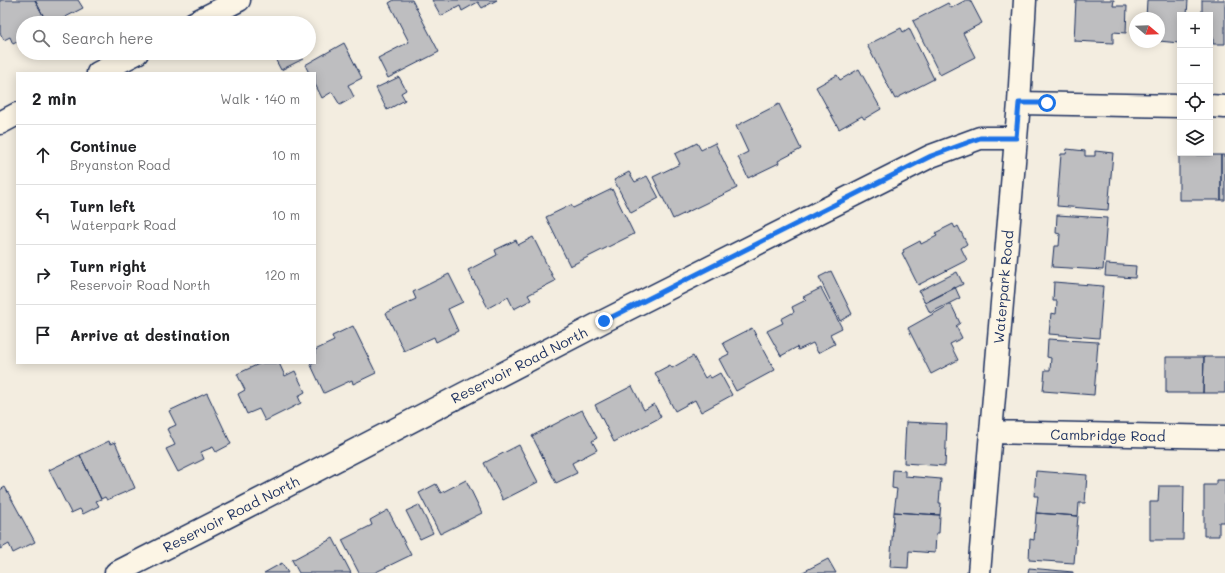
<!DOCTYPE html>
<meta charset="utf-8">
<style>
body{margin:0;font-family:Mali,sans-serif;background:#f2f2f2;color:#202124}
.controls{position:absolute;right:12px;top:12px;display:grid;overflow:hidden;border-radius:0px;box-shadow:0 2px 10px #0003}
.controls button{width:36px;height:36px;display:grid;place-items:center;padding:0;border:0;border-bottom:1px solid #e0e0e0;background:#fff;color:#202124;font:20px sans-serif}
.compass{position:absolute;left:1129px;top:12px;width:36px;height:36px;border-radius:50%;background:#fff;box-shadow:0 2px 10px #0003;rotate:109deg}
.stop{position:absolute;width:12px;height:12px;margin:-9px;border:3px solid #1a73e8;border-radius:50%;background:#fff}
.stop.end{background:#1a73e8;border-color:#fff;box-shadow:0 1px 4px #0008}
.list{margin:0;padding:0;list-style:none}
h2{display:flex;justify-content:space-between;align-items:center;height:52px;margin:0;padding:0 16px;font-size:17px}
h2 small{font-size:13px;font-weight:400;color:#757577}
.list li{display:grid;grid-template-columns:26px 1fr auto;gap:12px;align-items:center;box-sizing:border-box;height:60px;padding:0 16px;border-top:1px solid #e0e0e0}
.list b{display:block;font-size:15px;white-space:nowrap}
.list p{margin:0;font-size:13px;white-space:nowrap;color:#757577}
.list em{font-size:13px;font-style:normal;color:#757577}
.icon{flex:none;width:22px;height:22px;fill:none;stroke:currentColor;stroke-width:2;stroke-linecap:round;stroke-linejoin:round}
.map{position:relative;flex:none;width:1225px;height:573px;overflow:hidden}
.search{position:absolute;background:#fff;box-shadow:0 2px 10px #0003;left:16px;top:16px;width:300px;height:44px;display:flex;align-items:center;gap:10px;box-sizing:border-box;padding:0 14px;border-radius:22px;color:#757577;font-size:15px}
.panel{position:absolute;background:#fff;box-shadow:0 2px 10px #0003;left:16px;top:72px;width:300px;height:292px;border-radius:0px}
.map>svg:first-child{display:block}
</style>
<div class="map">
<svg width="1225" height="573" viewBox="0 0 1225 573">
<rect width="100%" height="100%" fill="#f3ede0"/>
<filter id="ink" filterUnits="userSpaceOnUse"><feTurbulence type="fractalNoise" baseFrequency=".025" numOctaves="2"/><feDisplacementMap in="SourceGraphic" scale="8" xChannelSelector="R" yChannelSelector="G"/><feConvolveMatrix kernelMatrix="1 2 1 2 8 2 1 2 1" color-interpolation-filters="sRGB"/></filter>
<g filter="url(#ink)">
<path fill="#bebec0" stroke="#1b2f5e" d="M 0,0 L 35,0 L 47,23 L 23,23 L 23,39 L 13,44 L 10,37 L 4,40 L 0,33 Z
M 35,0 L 78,0 L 83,8 L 54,23 L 47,23 Z
M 394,0 L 412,0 L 439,52 L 388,78 L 378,58 L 409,42 L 389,3 Z
M 432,0 L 497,0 L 482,8 L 478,2 L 462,11 L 460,6 L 441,16 Z
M 966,0 L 970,0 L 982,23 L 963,33 L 975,57 L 940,75 L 913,21 L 948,3 L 951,8 Z
M 1076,0 L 1114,0 L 1113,6 L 1127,6 L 1126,33 L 1113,32 L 1113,43 L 1074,41 Z
M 1147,0 L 1188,0 L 1187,15 L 1180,15 L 1179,43 L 1159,41 L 1159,18 L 1146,18 Z
M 1202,0 L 1225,0 L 1225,44 L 1213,44 L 1213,37 L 1210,37 L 1210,15 L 1202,15 Z
M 901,28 L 903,32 L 909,28 L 934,79 L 895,99 L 867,45 Z
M 344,43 L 362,78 L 348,85 L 354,97 L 340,105 L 332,92 L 322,98 L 315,84 L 315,73 L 309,73 L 305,65 Z
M 272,53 L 300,53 L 303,59 L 281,70 Z
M 859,69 L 881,109 L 864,119 L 862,116 L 839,129 L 816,87 L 837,75 L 840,80 Z
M 399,77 L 406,90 L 401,93 L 405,100 L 387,110 L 376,88 Z
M 779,104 L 801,149 L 778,161 L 779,163 L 748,178 L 738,157 L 748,152 L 736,126 Z
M 697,143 L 701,150 L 715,143 L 737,188 L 673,219 L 653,177 L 680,164 L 675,154 Z
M 1067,149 L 1085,151 L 1085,156 L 1095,156 L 1095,151 L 1113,153 L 1108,210 L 1057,206 L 1061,154 L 1066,154 Z
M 1179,155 L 1221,155 L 1221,200 L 1179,200 Z
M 1221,155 L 1225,155 L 1225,200 L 1221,200 Z
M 629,172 L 635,182 L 647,176 L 659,198 L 631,213 L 614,180 Z
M 612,189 L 634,234 L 570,266 L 546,217 L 571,205 L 573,208 Z
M 1057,215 L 1107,218 L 1103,270 L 1052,267 L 1054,246 L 1059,246 L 1060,234 L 1056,233 Z
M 953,224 L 955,228 L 958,226 L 967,244 L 961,248 L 967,260 L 918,285 L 902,253 L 904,252 L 903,250 L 920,241 L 921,244 L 937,236 L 935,233 Z
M 533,237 L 555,281 L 528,295 L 531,300 L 514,309 L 508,297 L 488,308 L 468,270 L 497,255 L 495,250 L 516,240 L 518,245 Z
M 1106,264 L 1136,266 L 1135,278 L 1105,276 Z
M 831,271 L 852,314 L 840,321 L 819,277 Z
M 957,272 L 963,284 L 925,303 L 919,291 Z
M 449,274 L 463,302 L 448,309 L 458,331 L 436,342 L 434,337 L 404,351 L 386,313 L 416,299 L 413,292 Z
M 1054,282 L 1103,286 L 1099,338 L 1049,334 L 1051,313 L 1056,314 L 1057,301 L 1053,301 Z
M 955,287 L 960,298 L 930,313 L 925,303 Z
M 821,288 L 842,328 L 830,334 L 835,344 L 818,353 L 813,343 L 798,350 L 797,347 L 781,356 L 767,331 L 783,323 L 781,319 L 794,312 L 792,307 L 806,300 L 803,297 Z
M 951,304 L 960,323 L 956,326 L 962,338 L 950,344 L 958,360 L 931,374 L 908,328 Z
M 353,326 L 376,373 L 353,384 L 352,380 L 324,393 L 310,363 L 315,363 L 315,350 L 334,341 L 332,336 Z
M 752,328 L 775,370 L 736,391 L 719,359 L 729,354 L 723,343 Z
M 1048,339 L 1098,342 L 1094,395 L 1043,391 L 1045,370 L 1050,370 L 1051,358 L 1047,357 Z
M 693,356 L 705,378 L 709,375 L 711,378 L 720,373 L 732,395 L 701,412 L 695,400 L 675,411 L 655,373 L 670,365 L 672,368 Z
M 1166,357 L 1204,357 L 1203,393 L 1166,393 Z
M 1204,357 L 1225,357 L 1225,393 L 1203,393 Z
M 261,363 L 279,363 L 285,376 L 295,371 L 305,392 L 298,396 L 301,403 L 265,421 L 259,409 L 247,414 L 238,394 L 245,390 L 237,374 Z
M 632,386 L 644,410 L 654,404 L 661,417 L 614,442 L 595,405 Z
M 207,393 L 231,444 L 216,452 L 213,447 L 201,452 L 204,459 L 178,472 L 166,449 L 175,445 L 167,429 L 176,425 L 169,411 Z
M 582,410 L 597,438 L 592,441 L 597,450 L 572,463 L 577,473 L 556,483 L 532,436 Z
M 906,422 L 947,424 L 945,466 L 904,463 Z
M 109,441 L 110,444 L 115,442 L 135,488 L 107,500 L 105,497 L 101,499 L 80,455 Z
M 519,445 L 538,482 L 503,500 L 484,463 Z
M 80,455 L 101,499 L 96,501 L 99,506 L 83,514 L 80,509 L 71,513 L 49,470 Z
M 893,470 L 905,471 L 905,476 L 941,479 L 939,503 L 941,503 L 940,515 L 894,512 L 897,489 L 892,488 Z
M 1036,471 L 1087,475 L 1085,503 L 1079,503 L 1078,516 L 1036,513 L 1038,496 L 1034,496 Z
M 466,480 L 482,513 L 440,534 L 419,493 L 436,484 L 441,493 Z
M 1216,480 L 1225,480 L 1225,522 L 1219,522 L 1219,536 L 1204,536 L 1204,485 L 1216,485 Z
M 1159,486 L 1184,486 L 1183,540 L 1150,540 L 1150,502 L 1158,502 Z
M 5,487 L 35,542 L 13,553 L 9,544 L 0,549 L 0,490 Z
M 419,505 L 433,533 L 420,539 L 406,511 Z
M 388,510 L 411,555 L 374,573 L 359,573 L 342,540 L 372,525 L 370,520 Z
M 894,512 L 940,515 L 939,533 L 936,533 L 935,553 L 909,551 L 908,568 L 890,567 Z
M 1036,513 L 1078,516 L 1074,563 L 1029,560 L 1030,539 L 1034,540 Z
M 333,538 L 351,573 L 299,573 L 292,560 Z
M 828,559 L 836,573 L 801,573 Z
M 282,563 L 288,573 L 264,573 Z
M 1029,568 L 1073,572 L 1073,573 L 1028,573 Z"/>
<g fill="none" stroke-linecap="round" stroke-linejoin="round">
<g stroke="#1b2f5e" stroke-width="25">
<path id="minor" d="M 194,23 L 239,0
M 98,73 L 137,53
M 1019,103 L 1180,106
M 1210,106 L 1225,107
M 0,123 L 17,114
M 991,432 L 1225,437
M 116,573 L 240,510 L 604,321 L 931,156 L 980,138 L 1016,138
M 979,573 L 1019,103 L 1025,0"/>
</g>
<use href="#minor" stroke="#fcf5e5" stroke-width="22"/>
</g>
</g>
<g fill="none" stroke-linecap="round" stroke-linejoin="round" filter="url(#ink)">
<path stroke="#1a73e8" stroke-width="5" d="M 604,321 L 931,156 L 980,138 L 1016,138 L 1019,103 L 1047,103"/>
</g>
<g text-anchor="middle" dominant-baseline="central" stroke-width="3.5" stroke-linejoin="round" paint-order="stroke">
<g font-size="14" fill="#1b2f5e" stroke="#fcf5e5">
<text transform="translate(1003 287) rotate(-85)">Waterpark Road</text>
<text transform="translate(519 365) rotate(-27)">Reservoir Road North</text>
<text transform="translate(1108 435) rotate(1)">Cambridge Road</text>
<text transform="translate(231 514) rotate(-27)">Reservoir Road North</text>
</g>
</g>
</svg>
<div class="controls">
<button>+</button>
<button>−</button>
<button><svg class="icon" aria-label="locate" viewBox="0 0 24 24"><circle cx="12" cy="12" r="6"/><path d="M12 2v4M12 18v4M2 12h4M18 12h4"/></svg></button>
<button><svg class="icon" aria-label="layers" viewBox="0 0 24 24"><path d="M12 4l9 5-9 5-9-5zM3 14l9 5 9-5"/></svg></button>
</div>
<svg class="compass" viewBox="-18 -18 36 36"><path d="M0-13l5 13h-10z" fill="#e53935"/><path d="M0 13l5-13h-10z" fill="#757577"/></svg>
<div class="stop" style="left:1047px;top:103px"></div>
<div class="stop end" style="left:604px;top:321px"></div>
<div class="search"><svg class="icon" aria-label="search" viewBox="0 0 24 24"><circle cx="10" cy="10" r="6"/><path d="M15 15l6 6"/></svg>Search here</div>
<section class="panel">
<h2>2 min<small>Walk · 140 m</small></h2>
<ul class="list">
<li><svg class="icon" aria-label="ahead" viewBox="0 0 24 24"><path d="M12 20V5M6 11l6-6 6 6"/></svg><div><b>Continue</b><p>Bryanston Road</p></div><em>10 m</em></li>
<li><svg class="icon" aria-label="left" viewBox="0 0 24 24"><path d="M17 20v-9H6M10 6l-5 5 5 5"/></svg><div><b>Turn left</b><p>Waterpark Road</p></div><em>10 m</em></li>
<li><svg class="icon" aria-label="right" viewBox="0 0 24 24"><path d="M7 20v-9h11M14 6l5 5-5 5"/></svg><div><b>Turn right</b><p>Reservoir Road North</p></div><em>120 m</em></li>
<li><svg class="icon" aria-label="arrive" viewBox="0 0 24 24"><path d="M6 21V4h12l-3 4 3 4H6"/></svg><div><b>Arrive at destination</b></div></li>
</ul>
</section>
</div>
